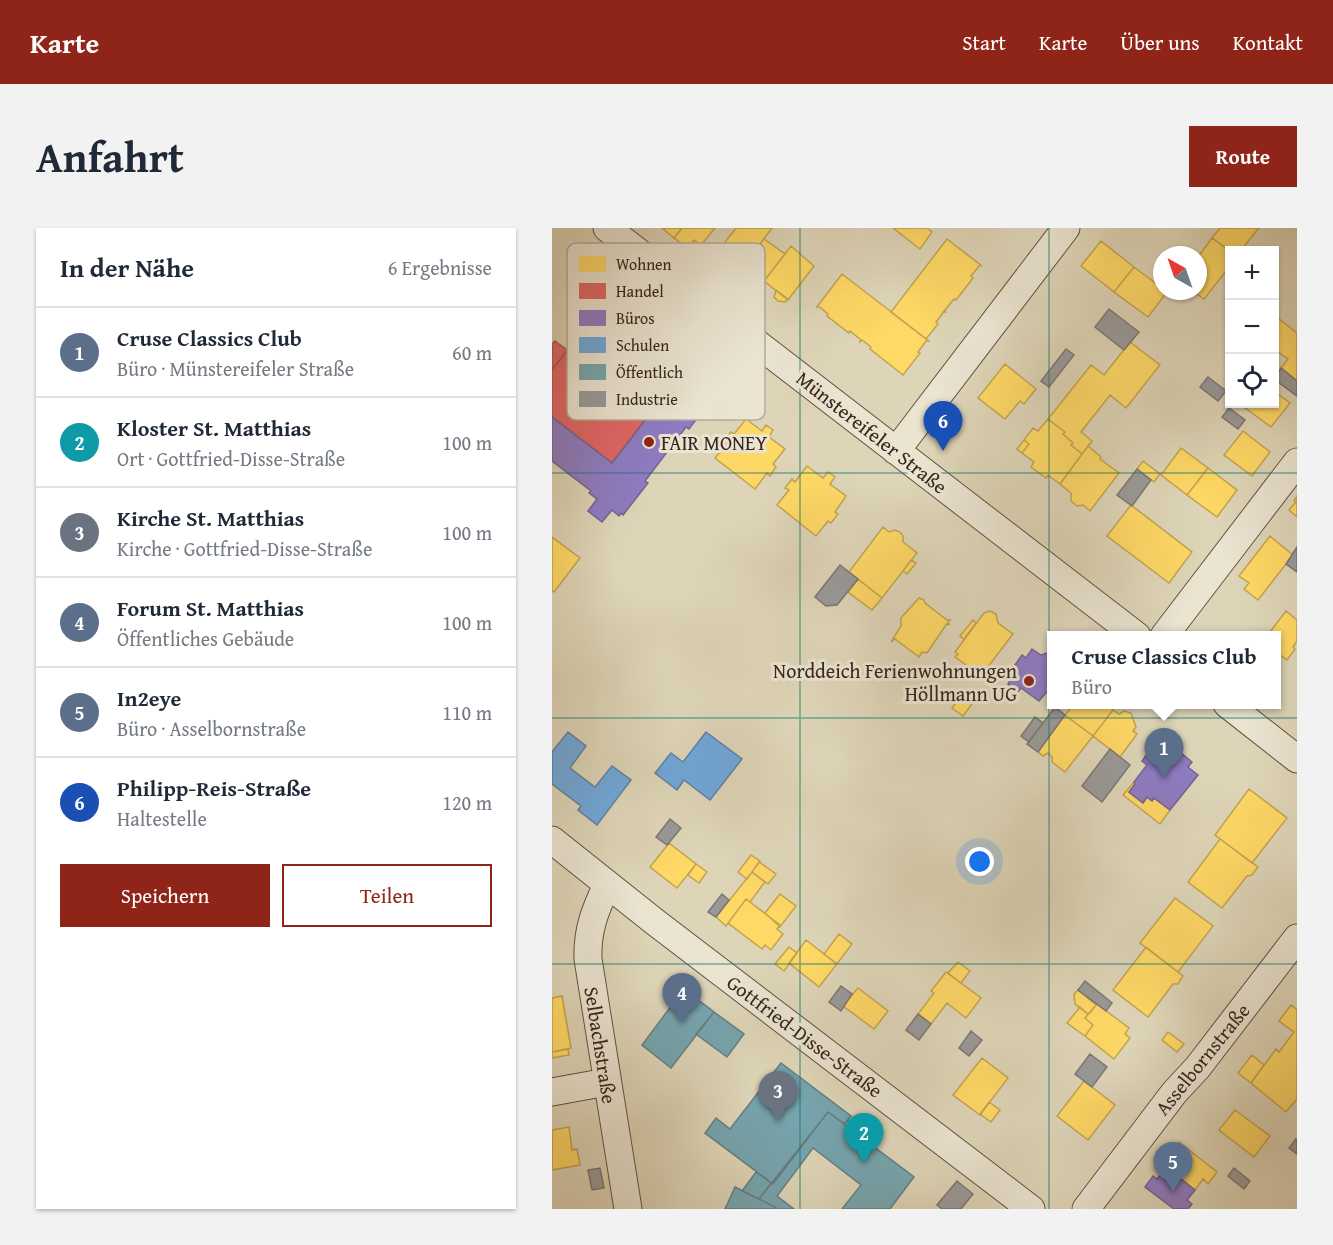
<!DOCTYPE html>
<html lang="de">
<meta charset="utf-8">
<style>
body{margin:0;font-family:"Gentium Book Plus",serif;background:#f2f2f3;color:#1f2937}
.controls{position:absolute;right:18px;top:18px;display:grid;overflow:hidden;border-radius:0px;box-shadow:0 2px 4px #0004}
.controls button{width:54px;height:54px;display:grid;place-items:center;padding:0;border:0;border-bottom:2px solid #e0e1e3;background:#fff;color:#1f2937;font:30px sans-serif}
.compass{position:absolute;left:601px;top:18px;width:54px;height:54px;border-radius:50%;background:#fff;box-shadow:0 2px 4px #0004;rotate:320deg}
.you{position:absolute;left:428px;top:634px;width:21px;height:21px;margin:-15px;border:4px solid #fff;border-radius:50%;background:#1a73e8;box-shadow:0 0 0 9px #1a73e833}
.badge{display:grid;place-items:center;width:39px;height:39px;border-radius:50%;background:#8f2418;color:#fff;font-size:20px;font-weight:700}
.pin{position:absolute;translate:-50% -50px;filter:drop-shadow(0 2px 3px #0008)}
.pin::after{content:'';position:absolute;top:32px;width:21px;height:18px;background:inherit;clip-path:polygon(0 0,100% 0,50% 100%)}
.popup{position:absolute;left:495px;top:403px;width:234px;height:78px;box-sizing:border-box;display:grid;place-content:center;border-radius:0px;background:#fff;filter:drop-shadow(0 2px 4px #0005);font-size:20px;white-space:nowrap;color:#747a83}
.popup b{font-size:22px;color:#1f2937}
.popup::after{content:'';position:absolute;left:50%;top:100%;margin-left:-12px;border:12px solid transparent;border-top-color:#fff}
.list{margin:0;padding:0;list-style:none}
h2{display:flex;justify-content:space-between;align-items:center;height:78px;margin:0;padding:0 24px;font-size:26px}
h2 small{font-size:20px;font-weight:400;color:#747a83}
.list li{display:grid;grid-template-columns:39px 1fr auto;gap:18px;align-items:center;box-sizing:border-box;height:90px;padding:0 24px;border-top:2px solid #e0e1e3}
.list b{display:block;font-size:22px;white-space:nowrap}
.list p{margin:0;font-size:20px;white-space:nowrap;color:#747a83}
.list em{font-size:20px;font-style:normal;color:#747a83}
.actions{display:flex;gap:12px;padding:18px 24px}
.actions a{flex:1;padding:14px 0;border:2px solid #8f2418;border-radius:0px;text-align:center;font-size:21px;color:#8f2418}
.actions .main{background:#8f2418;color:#fff}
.icon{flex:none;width:33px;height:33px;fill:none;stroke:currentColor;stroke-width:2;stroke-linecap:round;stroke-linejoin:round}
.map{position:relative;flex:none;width:745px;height:981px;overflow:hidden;border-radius:0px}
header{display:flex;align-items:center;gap:36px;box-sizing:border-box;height:84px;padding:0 30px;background:#8f2418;color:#fff}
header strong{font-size:28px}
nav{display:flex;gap:33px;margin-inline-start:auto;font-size:21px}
.intro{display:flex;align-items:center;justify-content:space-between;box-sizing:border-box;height:144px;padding:0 36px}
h1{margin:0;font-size:42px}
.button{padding:15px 27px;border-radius:0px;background:#8f2418;color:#fff;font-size:21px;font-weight:700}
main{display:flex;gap:36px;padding:0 36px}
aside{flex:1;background:#fff;border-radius:0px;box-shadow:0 2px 4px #0004}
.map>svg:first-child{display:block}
</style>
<header>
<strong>Karte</strong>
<nav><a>Start</a><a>Karte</a><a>Über uns</a><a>Kontakt</a></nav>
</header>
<div class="intro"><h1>Anfahrt</h1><a class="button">Route</a></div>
<main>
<aside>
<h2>In der Nähe<small>6 Ergebnisse</small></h2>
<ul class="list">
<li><span class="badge" style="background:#5c6f8a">1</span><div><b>Cruse Classics Club</b><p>Büro · Münstereifeler Straße</p></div><em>60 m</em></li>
<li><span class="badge" style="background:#0f9aa8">2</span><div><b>Kloster St. Matthias</b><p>Ort · Gottfried-Disse-Straße</p></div><em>100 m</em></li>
<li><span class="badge" style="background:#6b7280">3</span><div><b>Kirche St. Matthias</b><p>Kirche · Gottfried-Disse-Straße</p></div><em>100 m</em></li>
<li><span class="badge" style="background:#5c6f8a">4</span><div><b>Forum St. Matthias</b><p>Öffentliches Gebäude</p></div><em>100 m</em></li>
<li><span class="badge" style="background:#5c6f8a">5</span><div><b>In2eye</b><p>Büro · Asselbornstraße</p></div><em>110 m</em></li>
<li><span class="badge" style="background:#1a4fb4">6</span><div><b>Philipp-Reis-Straße</b><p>Haltestelle</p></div><em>120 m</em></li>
</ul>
<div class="actions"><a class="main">Speichern</a><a>Teilen</a></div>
</aside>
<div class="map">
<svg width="745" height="981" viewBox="0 0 745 981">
<rect width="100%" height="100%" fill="#ded5b8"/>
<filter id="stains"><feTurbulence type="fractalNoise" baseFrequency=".00333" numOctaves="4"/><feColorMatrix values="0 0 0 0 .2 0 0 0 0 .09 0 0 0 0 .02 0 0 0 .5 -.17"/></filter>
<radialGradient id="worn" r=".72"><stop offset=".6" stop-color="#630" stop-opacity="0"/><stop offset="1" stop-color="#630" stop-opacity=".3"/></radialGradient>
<path fill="#ffd966" stroke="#c3a350" stroke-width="1.5" d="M 110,0 L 130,0 L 122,10 Z
M 130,0 L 163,0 L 149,17 L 142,12 L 136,20 L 122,10 Z
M 184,0 L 220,0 L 192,37 L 181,29 L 178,32 L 166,23 Z
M 341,0 L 375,0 L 380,4 L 368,21 Z
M 668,0 L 707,0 L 689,22 L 678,23 L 660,10 Z
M 660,10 L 678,23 L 678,38 L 652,71 L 641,63 L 646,63 L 646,29 Z
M 212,11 L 233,26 L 212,53 L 192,37 Z
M 395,11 L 430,38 L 428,37 L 419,48 L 421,50 L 404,72 L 402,71 L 393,82 L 394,85 L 392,83 L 388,89 L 384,94 L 386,96 L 374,111 L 339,84 Z
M 142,12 L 149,17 L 143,25 L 136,20 Z
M 549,13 L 582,39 L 562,64 L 529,38 Z
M 239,18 L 262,38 L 236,72 L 212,53 Z
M 582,39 L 610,60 L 610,63 L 615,64 L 596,89 L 562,64 Z
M 290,46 L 377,113 L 374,113 L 366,124 L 368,125 L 351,147 L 318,121 L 319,119 L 310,112 L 308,114 L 308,111 L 298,103 L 297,105 L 275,88 L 276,86 L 266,78 L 264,80 Z
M 224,62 L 236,71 L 233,74 L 226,73 L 222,69 Z
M 722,87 L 745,105 L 745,153 L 729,140 L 736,131 L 722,121 Z
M 578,114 L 608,137 L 574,180 L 558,167 L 529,204 L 540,213 L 530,226 L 519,217 L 521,215 L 511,206 L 513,204 L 496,191 L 539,137 L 552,147 Z
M 453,136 L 484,161 L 472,176 L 468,173 L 453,191 L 426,170 Z
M 722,163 L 738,175 L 719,199 L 688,176 L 722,176 Z
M 194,191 L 210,203 L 214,197 L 221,202 L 217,209 L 233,221 L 221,236 L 224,239 L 218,248 L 215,245 L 203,261 L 163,230 L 175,215 L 172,212 L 179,204 L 182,206 Z
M 496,191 L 513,204 L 511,206 L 521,215 L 519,217 L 530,226 L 508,256 L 496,247 L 494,250 L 479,239 L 482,234 L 470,225 L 477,216 L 472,212 L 481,200 L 486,203 Z
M 691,203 L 718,224 L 700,248 L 672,227 Z
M 472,212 L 477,216 L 470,225 L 465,221 Z
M 536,218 L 549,229 L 548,231 L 567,245 L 538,283 L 531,277 L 525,278 L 519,273 L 519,265 L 508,256 Z
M 629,220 L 656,240 L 635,267 L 609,247 Z
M 591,233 L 608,246 L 602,254 L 585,241 Z
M 255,238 L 271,250 L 276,244 L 283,249 L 278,256 L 294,268 L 283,284 L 286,286 L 279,295 L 276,293 L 264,308 L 225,277 L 237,262 L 233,260 L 240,251 L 243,254 Z
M 656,240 L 685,262 L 665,289 L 635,267 Z
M 745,268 L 745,289 L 737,282 L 744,274 L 742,273 Z
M 579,277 L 640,324 L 617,355 L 555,308 Z
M 331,299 L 337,304 L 343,302 L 348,304 L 351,308 L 351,314 L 365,325 L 330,370 L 297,344 Z
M 718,308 L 741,327 L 706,372 L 692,361 L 697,355 L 687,348 Z
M 0,309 L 28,330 L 2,364 L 0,363 Z
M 359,332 L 364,335 L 355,346 L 351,343 Z
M 306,351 L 330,370 L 320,382 L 296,364 Z
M 367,370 L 372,372 L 373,375 L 395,392 L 398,392 L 395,395 L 397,396 L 394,397 L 375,425 L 370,424 L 367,429 L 343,411 L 339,414 L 349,398 L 349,390 Z
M 438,383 L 444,386 L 446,395 L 461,406 L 429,448 L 403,429 L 406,426 L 403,424 L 432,385 Z
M 734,383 L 745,392 L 745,413 L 741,419 L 743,421 L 735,432 L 724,424 L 724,408 L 715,408 Z
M 421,392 L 424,395 L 412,411 L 408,408 Z
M 412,464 L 423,472 L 411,488 L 400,480 Z
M 522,476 L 555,476 L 561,482 L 541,508 L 513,487 Z
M 561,482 L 567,486 L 572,483 L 579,485 L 584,499 L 581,503 L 585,506 L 568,529 L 541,508 Z
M 513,487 L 541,508 L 513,544 L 500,534 L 500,529 L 496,525 L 491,528 L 486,524 Z
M 582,554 L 583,556 L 577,564 L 591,575 L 595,569 L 600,573 L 602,570 L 618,582 L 608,596 L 571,567 Z
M 697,561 L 735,590 L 700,635 L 663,607 Z
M 668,611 L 706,639 L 700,647 L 695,648 L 670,680 L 636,654 Z
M 117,615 L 144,636 L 125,660 L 98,639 Z
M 199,627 L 208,633 L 195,651 L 186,644 Z
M 207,634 L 224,646 L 216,656 L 200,644 Z
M 144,636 L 155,644 L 147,655 L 136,647 Z
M 200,644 L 213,654 L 198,674 L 194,671 L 174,698 L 164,689 Z
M 228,666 L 244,678 L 228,699 L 213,685 Z
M 623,670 L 661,698 L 626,744 L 588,715 Z
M 194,671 L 228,697 L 225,701 L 231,706 L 219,722 L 213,717 L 210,721 L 176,695 Z
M 287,706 L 300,716 L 285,736 L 272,726 Z
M 254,712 L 285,736 L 267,759 L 237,735 Z
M 237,719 L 245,725 L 232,743 L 223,736 Z
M 594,719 L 631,748 L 626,756 L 621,756 L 596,789 L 561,762 Z
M 406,734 L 418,743 L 409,755 L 396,745 Z
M 394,744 L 429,770 L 414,790 L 395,775 L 379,796 L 366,786 L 382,765 L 379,763 Z
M 306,760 L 336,783 L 322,801 L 291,778 Z
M 526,762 L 544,777 L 538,785 L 536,786 L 523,776 L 522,766 Z
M 10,768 L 19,820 L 0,824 L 0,770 Z
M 545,776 L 577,800 L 573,806 L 578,810 L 562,831 L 533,808 L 541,797 L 533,790 Z
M 739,777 L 745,782 L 745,871 L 734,884 L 699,855 L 724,821 L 727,824 L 742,804 L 727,793 Z
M 528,779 L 536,786 L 533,790 L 541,797 L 533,808 L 515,795 Z
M 616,804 L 632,816 L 625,824 L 610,812 Z
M 16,821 L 17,827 L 0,830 L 0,824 Z
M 700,827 L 712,837 L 699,855 L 686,845 Z
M 430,830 L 456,850 L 428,887 L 401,867 Z
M 532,853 L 563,877 L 536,912 L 505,888 Z
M 437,874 L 448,882 L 439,894 L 428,886 Z
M 683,882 L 718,908 L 702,929 L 667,902 Z
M 17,899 L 20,922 L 25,921 L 28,937 L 0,942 L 0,902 Z
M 627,914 L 665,944 L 656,956 L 651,951 L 643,962 L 614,939 L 623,928 L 619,925 Z"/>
<path fill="#e06666" stroke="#ae5250" stroke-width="1.5" d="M 45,80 L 63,93 L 38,126 L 20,112 Z
M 59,99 L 63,102 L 42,129 L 38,126 Z
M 3,113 L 15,122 L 0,142 L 0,116 Z
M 22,114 L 105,177 L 60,235 L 0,189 L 0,142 Z"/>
<path fill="#8e7cc3" stroke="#746292" stroke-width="1.5" d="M 68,95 L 68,98 L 130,145 L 131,143 L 161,166 L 159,167 L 161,169 L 137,201 L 134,199 L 93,253 L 96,255 L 71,287 L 69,285 L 67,288 L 60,282 L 50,294 L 36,283 L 45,271 L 37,265 L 39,263 L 0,233 L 0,189 L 60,235 L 105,177 L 42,129 Z
M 480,421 L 489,427 L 495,425 L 500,427 L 500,458 L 487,473 L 469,460 L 466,464 L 456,456 L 466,440 L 463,437 L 470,427 L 474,430 Z
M 609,519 L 619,526 L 623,520 L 628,524 L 640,534 L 636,539 L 646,547 L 618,582 L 602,570 L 600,573 L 595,569 L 591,575 L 577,564 L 583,556 L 582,554 L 595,537 L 590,533 L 595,526 L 600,530 Z
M 614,939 L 643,962 L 635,972 L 640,976 L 636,981 L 622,981 L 593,959 L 601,948 L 605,951 Z"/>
<path fill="#6fa8dc" stroke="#5e81a3" stroke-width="1.5" d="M 16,504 L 34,518 L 18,540 L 43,559 L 60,538 L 79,552 L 45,597 L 26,582 L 29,578 L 0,556 L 0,524 Z
M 154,504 L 190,531 L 158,572 L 132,552 L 125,562 L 103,545 L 119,525 L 131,534 Z"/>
<path fill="#76a5af" stroke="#637f84" stroke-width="1.5" d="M 132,761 L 162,784 L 119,840 L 90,817 Z
M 162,784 L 192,806 L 175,829 L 144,806 Z
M 229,835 L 299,888 L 293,896 L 276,884 L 221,956 L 153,905 L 164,890 L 178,901 Z
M 276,884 L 362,949 L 338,981 L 290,981 L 309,957 L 261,920 L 225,968 L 242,981 L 222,981 L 223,979 L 207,971 Z
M 204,944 L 219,955 L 207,971 L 190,963 Z
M 183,959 L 223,979 L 222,981 L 173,981 Z"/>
<path fill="#999" stroke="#7c7674" stroke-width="1.5" d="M 557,81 L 587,104 L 572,122 L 543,99 Z
M 514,121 L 522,127 L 497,159 L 489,153 Z
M 729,140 L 745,153 L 745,168 L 722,151 Z
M 656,149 L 674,163 L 666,173 L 648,159 Z
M 677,180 L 693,192 L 686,201 L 670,189 Z
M 585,241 L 599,252 L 580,278 L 565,267 Z
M 745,319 L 745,344 L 734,336 Z
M 288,337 L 306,351 L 285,377 L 274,378 L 263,369 Z
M 503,479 L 513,487 L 486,524 L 475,516 Z
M 483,489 L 491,495 L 477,514 L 469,508 Z
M 558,521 L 578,537 L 550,574 L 530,558 Z
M 118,591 L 129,600 L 115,617 L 104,609 Z
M 170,666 L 177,672 L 164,689 L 156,684 Z
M 533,753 L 560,775 L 554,783 L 526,762 Z
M 289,758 L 300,766 L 289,783 L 277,774 Z
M 366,786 L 379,796 L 367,812 L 354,802 Z
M 419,803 L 430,812 L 417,828 L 407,820 Z
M 538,826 L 555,839 L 540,859 L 523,846 Z
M 744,911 L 745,912 L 745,926 L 737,920 Z
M 48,940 L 52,960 L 40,962 L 36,942 Z
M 682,940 L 698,953 L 692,961 L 676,948 Z
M 405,953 L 421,966 L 409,981 L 390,981 L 385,977 Z"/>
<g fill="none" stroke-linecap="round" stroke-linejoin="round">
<g stroke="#625144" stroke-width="29">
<path id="minor" d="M 55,0 L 585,408
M 344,223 L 514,0
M 612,408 L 745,234
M 675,476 L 745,531
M 0,612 L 103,694 L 479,981
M 55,657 C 43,682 35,702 36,731 L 76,981
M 0,864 L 55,854
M 534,981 L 622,865 L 646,839 L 745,710"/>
</g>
<use href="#minor" stroke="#eae4d1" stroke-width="27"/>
</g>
<path fill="none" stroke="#0f766e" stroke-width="1.5" stroke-opacity="0.55" d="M 248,0 L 248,981M 497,0 L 497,981M 0,245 L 745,245M 0,490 L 745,490M 0,736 L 745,736"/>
<g fill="#8f2418" stroke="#eae4d1" stroke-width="2">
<circle cx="97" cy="214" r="6"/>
<circle cx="477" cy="453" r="6"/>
</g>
<g text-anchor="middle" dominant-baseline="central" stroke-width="6" stroke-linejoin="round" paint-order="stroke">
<g font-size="20" fill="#38251e" stroke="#eae4d1">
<text transform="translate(320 204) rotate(38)">Münstereifeler Straße</text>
<text transform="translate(253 808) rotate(37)">Gottfried-Disse-Straße</text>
<text transform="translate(49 817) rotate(81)">Selbachstraße</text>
<text transform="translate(650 831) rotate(-51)">Asselbornstraße</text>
</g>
<g font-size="20" fill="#38251e" stroke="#eae4d1" text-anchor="start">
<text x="109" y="214">FAIR MONEY</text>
<text x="465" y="442" text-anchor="end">Norddeich Ferienwohnungen<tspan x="465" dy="23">Höllmann UG</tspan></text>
</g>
</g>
<rect x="15" y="15" width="198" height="177" rx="9" fill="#eae4d1" stroke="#b5ab9b" stroke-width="1.5"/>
<rect x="27" y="28" width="27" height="16" fill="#ffd966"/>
<rect x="27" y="55" width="27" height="16" fill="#e06666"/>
<rect x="27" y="82" width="27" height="16" fill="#8e7cc3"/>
<rect x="27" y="109" width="27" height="16" fill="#6fa8dc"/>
<rect x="27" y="136" width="27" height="16" fill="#76a5af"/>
<rect x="27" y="163" width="27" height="16" fill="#999"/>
<g font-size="16" fill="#38251e">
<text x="64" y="42">Wohnen</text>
<text x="64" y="69">Handel</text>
<text x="64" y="96">Büros</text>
<text x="64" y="123">Schulen</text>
<text x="64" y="150">Öffentlich</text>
<text x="64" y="177">Industrie</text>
</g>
<rect width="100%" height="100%" filter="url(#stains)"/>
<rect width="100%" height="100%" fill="url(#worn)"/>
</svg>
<div class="controls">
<button>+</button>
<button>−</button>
<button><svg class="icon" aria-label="locate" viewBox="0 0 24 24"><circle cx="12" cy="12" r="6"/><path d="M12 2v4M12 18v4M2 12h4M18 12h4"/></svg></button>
</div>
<svg class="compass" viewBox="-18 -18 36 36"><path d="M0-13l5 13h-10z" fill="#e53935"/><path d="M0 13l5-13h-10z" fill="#747a83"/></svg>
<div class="you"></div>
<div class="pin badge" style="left:612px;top:550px;background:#5c6f8a">1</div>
<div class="popup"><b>Cruse Classics Club</b>Büro</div>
<div class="pin badge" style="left:312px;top:935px;background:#0f9aa8">2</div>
<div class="pin badge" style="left:226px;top:893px;background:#6b7280">3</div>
<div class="pin badge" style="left:130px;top:795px;background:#5c6f8a">4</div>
<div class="pin badge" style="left:621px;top:964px;background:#5c6f8a">5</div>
<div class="pin badge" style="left:391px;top:223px;background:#1a4fb4">6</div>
</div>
</main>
